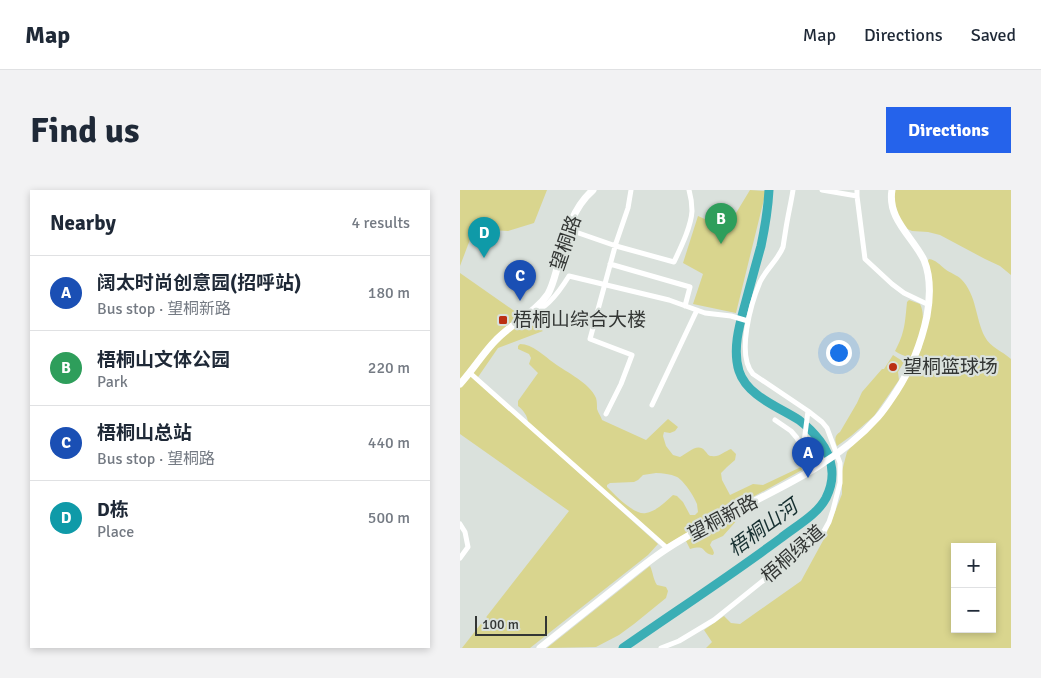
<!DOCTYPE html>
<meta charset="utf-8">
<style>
body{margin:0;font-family:Signika,"Noto Sans SC",sans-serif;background:#f2f2f3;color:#1f2937}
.controls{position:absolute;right:15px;bottom:15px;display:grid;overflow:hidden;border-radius:0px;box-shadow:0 2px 8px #0003}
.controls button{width:45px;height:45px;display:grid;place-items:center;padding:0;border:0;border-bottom:1px solid #e0e1e3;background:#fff;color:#1f2937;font:25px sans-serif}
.scale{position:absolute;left:15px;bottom:12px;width:72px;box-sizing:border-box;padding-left:5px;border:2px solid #333634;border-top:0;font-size:14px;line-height:18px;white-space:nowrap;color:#333634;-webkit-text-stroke:4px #dae1dc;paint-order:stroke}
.you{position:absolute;left:378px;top:162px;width:18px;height:18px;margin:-12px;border:4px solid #fff;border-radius:50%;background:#1a73e8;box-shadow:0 0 0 8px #1a73e833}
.badge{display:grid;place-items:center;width:32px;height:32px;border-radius:50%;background:#2563eb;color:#fff;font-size:16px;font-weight:700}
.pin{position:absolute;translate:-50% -41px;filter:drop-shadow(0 1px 2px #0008)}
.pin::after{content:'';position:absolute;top:26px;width:18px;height:15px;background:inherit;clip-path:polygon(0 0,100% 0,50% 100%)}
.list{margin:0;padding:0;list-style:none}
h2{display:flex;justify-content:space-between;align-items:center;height:65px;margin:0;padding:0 20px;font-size:21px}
h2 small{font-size:16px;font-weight:400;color:#747a83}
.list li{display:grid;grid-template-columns:32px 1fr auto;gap:15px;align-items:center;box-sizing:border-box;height:75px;padding:0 20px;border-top:1px solid #e0e1e3}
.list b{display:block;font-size:19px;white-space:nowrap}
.list p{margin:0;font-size:16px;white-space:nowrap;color:#747a83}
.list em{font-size:16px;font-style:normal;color:#747a83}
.map{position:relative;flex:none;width:551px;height:458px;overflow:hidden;border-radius:0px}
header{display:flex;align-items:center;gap:30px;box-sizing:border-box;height:70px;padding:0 25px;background:#fff;border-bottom:1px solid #e0e1e3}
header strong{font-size:24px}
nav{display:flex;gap:28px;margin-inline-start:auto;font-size:18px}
.intro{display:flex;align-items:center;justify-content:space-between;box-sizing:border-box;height:120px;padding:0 30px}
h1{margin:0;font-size:35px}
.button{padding:12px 22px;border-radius:0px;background:#2563eb;color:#fff;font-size:18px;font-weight:700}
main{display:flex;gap:30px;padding:0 30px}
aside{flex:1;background:#fff;border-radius:0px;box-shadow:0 2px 8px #0003}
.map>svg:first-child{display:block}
</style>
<header>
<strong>Map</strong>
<nav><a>Map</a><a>Directions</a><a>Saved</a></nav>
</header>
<div class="intro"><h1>Find us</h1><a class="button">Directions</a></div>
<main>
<aside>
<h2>Nearby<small>4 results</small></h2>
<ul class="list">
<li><span class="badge" style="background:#1a4fb4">A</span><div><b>阔太时尚创意园(招呼站)</b><p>Bus stop · 望桐新路</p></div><em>180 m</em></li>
<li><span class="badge" style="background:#2e9e5b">B</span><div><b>梧桐山文体公园</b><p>Park</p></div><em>220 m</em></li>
<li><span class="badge" style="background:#1a4fb4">C</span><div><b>梧桐山总站</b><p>Bus stop · 望桐路</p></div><em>440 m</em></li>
<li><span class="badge" style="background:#0f9aa8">D</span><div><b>D栋</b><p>Place</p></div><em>500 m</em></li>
</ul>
</aside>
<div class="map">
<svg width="551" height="458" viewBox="0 0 551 458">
<rect width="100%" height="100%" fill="#dae1dc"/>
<path fill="#d9d58e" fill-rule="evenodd" d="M 0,0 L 87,0 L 74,33 L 48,41 L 14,39 L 0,76 Z
M 290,0 L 306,1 L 276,123 L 233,114 L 243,84 L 223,73 L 238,26 L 258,35 L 273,28 Z
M 433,0 L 551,0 L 551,85 L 540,76 L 525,69 L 480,45 L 468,42 L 452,41 L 443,37 L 436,26 Z
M 469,69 C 476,70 480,75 485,79 C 490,83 497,85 501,89 C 517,105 515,128 525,147 C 530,157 542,161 551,169 L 551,458 L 246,458 L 252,452 L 244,440 L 264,426 L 271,433 L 280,434 L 341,391 L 365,347 L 382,304 L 382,281 L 387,262 L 395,252 L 428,218 L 461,160 L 471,112 L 467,72 ZM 495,357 L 532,357 L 532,439 L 495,439 Z
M 0,83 L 83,141 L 38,158 L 16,190 L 198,354 L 188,365 L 70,458 L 2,458 L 109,321 L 0,244 Z
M 449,110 L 460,114 C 468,130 457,150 452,166 C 445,167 441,165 435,161 C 445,143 445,132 447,112 Z
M 60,154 C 73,154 84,166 94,173 C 106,182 130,193 136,208 C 137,211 137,216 137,219 C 138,223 141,226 142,230 L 186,250 L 208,229 L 218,237 L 215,241 L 210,243 L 204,242 L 203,246 L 206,256 L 213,265 L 220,267 C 228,263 238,252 245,261 C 248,264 248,266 252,266 C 258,268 265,261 271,259 L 276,264 L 275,270 L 267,277 L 261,283 L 262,290 L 270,305 L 293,294 L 303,295 L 341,277 L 342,280 L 269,320 L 259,322 L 246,332 L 206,355 L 68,233 C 68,226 63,220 58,216 L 58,211 L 78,183 L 69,174 L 71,168 L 69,164 L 58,159 L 58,156 ZM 196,283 C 203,283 210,284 217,287 C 224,291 234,306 237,314 C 237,314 238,322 238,322 L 235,325 L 230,325 L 223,312 L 217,306 L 213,305 C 205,312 197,321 186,323 C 175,326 155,305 147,297 L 147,295 L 150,293 L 174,292 L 178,290 L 183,285 Z
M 433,165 L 444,172 L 438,182 L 439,190 L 414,226 L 391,246 L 377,256 C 374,249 375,245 380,242 L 397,213 L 402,202 L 422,179 L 424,179 Z
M 276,321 L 279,325 L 278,329 L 263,346 L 252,351 L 250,355 L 253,360 L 254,363 L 253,365 C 240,363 248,354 230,359 L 226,351 L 228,349 Z
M 190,376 C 193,382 193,389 197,395 L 206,397 L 208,401 L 206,408 L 174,434 L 159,445 L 136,457 L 87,458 Z"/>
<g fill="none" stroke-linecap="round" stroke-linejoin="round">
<path stroke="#3baeb5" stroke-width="9" d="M 163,458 C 216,421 270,386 321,348 C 336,336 357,325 366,308 C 376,288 373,268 360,251 C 354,243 347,236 339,230 C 319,217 287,206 279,181 C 272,158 280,133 286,111 C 291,92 296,74 301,56 C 305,37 308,19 309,0"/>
<path stroke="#fff" stroke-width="5" d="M 362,0 L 397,6
M 397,0 L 397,6 L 405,69 L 432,94 L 444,103 L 469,115
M 107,39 L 156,56 L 214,72 C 221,57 231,37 232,21 C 232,14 231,7 229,0
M 150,74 L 230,97 L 225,116
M 71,123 C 87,120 101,99 109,86 L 209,110 L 245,123 L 271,126 L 288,131
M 10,183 L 207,358
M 192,215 L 237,120
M 146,224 L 161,194 L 172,165 L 130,149 L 156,53 L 168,18 L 171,0
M 315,230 L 331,241 L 337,248 L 351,280
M 343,260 L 348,221
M 0,334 L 5,342 L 8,357 L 0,368
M 201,458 L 219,451 L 254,430 L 345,357 L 364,341 L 369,332 L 373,320 L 380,293 L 380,273 L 367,238 L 362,232 L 348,221 L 293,184 C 276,165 291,113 300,92 C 306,79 318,70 323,57 C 324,51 325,44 326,38 C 328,25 331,13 333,0"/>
<path stroke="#fff" stroke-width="7" d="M 0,194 C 13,180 23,163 36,150 C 52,133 75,123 88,104 C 93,95 95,85 98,75 C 105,48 111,19 133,0
M 80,458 C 105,438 129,419 154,399 C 172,385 189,370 208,358 C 277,313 362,290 418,227 C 425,219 430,211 436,202 C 451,179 461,154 467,126 C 470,109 471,87 464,70 C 453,47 427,29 432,0"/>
</g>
<g fill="#bb3013" stroke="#dae1dc" stroke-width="2">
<rect x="38" y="125" width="10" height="10" rx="2.5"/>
<circle cx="433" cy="177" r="5"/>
</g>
<g text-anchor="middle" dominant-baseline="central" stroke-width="4.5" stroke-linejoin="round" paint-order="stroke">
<g font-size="19" fill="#333634" stroke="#dae1dc">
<text transform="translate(106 53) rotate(-71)">望桐路</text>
<text transform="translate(263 328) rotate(-28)">望桐新路</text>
<text transform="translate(333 364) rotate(-41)">梧桐绿道</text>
</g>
<g font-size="19" fill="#333634" stroke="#dae1dc" text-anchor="start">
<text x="53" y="130">梧桐山综合大楼</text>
<text x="443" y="177">望桐篮球场</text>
</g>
<g font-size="20" font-style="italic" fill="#162f30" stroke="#dae1dc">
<text transform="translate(303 338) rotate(-36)">梧桐山河</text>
</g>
</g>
</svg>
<div class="controls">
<button>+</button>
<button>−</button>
</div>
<div class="scale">100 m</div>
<div class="you"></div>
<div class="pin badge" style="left:348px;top:288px;background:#1a4fb4">A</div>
<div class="pin badge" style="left:261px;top:54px;background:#2e9e5b">B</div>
<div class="pin badge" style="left:60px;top:111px;background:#1a4fb4">C</div>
<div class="pin badge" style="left:24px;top:68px;background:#0f9aa8">D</div>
</div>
</main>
